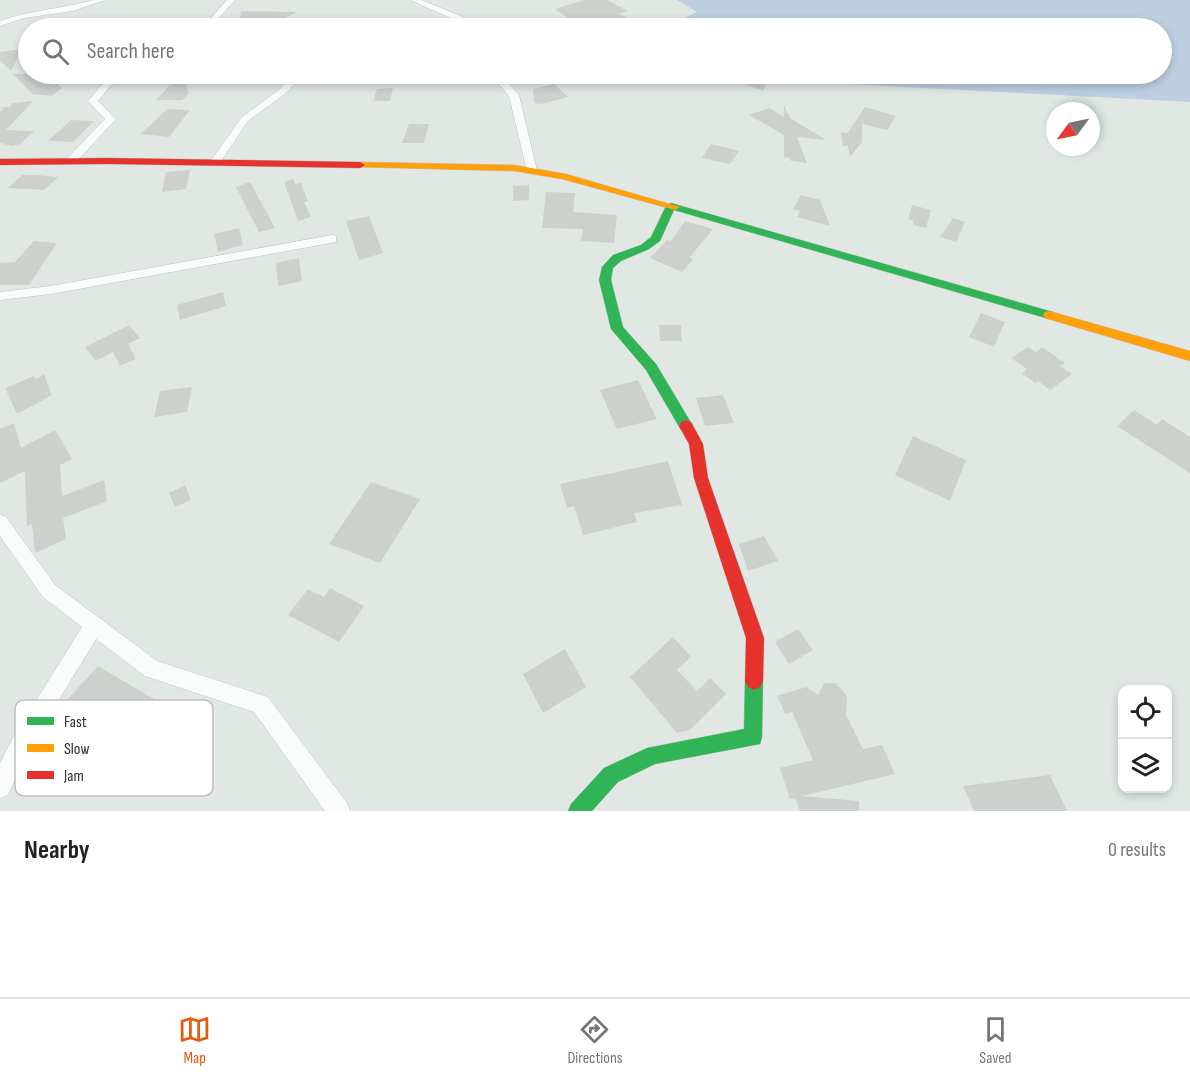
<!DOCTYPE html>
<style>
body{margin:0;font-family:"Sofia Sans Condensed",sans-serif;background:#f6f6f6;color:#222}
.controls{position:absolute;right:18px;bottom:18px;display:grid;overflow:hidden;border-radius:12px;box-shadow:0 3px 9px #0003}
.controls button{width:54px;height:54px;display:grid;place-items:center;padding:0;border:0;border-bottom:2px solid #e0e0e0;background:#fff;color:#222;font:30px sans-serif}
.compass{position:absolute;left:1046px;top:102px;width:54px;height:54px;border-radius:50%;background:#fff;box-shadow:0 3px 9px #0003;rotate:237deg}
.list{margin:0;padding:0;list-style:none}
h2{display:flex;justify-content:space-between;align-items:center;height:78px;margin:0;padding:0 24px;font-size:26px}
h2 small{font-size:20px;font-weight:400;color:#767676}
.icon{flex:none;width:33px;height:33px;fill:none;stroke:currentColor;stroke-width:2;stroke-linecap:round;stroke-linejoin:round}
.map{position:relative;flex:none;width:1190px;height:811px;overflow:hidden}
.search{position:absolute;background:#fff;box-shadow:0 3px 9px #0003;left:18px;right:18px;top:18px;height:66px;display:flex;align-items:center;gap:15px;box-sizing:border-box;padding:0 21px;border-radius:33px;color:#767676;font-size:22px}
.sheet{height:186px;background:#fff}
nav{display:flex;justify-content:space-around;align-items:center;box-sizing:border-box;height:84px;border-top:2px solid #e0e0e0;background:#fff;font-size:16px;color:#767676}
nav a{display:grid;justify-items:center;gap:3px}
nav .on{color:#ea580c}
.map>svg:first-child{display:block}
</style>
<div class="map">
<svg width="1190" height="811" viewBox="0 0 1190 811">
<rect width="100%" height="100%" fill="#e1e8e4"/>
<path fill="#bdcfe1" d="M 677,0 L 1190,0 L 1190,102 L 810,82 L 791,74 L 1162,74 L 1162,28 L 688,28 L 674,23 L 697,12 Z"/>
<path fill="#ccd1ce" d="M 584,0 L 607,0 L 628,11 L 619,14 L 648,28 L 613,28 L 598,22 L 581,27 L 555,9 Z
M 241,11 L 297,12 L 273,24 L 240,20 Z
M 22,49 L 11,71 L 0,60 L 0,52 Z
M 13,74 L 47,74 L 62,88 L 51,96 L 32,94 Z
M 180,74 L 186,74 L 188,94 L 182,100 L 156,100 Z
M 719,74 L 758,74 L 769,77 L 763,91 Z
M 554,84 L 568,97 L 542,104 L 534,103 L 533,89 Z
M 393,88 L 390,101 L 373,101 L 377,89 Z
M 33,101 L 6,130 L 34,131 L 20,144 L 12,146 L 0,143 L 0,112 L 4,107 L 10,107 L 13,103 Z
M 784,105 L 790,118 L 826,140 L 797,137 L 807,163 L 791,161 L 790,158 L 784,157 L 784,135 L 749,115 L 769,108 L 784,117 Z
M 865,107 L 896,116 L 887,130 L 862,124 L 862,142 L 850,157 L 848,146 L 843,146 L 841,132 L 848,133 Z
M 167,109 L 190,110 L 169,137 L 141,134 Z
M 71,120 L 94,121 L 73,142 L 48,141 Z
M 409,124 L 429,124 L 424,143 L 402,143 Z
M 711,144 L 739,151 L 730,164 L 702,158 Z
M 190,170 L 186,189 L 162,192 L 166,172 Z
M 22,175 L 36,175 L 58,177 L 44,190 L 8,188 Z
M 293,179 L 295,184 L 301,183 L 308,201 L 304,202 L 311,217 L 298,221 L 284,182 Z
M 250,182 L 275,228 L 259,232 L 236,187 Z
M 529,185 L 529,200 L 513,201 L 513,186 Z
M 546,192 L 575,193 L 573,212 L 617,215 L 614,243 L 581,241 L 583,229 L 542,228 Z
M 801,195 L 820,200 L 830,226 L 797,217 L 800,211 L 793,209 Z
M 912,205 L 931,210 L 926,228 L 913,225 L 914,221 L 908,219 Z
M 369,216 L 383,253 L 359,260 L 346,221 Z
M 953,218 L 965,222 L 956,242 L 940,237 Z
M 685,221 L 713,229 L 690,257 L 693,260 L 682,272 L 650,258 L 667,240 L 671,241 Z
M 239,228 L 243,245 L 218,252 L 214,234 Z
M 34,241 L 57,243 L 29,285 L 0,285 L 0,263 L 15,262 Z
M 299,258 L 302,281 L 278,286 L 276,263 Z
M 223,292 L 226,306 L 180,320 L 177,305 Z
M 981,313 L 1005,322 L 994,347 L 969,337 Z
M 129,325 L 140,338 L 128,344 L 136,359 L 120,366 L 113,352 L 96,361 L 85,347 Z
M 659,325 L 681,325 L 682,341 L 660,341 Z
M 1028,347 L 1036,352 L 1042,347 L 1065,363 L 1060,366 L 1072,374 L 1050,390 L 1038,381 L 1036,383 L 1022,374 L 1027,369 L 1011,358 Z
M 44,374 L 52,395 L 17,414 L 5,388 L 34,376 L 36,379 Z
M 638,380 L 657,419 L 617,429 L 600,390 Z
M 192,387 L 187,412 L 154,417 L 160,391 Z
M 723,395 L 734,423 L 705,426 L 696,398 Z
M 1134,410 L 1157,425 L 1162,419 L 1190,437 L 1190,473 L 1117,426 Z
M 14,423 L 21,448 L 55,430 L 72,459 L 60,465 L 62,496 L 104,480 L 107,501 L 63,518 L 66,539 L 35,553 L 32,524 L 27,526 L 25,471 L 0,483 L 0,429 Z
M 913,436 L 966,460 L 950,501 L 895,475 Z
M 668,461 L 682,505 L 634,513 L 637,522 L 583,535 L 574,506 L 567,508 L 560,484 Z
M 371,482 L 420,499 L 380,563 L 329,544 Z
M 185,485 L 191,500 L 175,507 L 169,493 Z
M 764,536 L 778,561 L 748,571 L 739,544 Z
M 330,588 L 364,606 L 339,642 L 288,615 L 308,589 L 324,597 Z
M 798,629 L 813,650 L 789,664 L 775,642 Z
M 673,637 L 691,657 L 677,670 L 697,691 L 710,678 L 726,694 L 690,730 L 677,733 L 630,677 Z
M 565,649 L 586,687 L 543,713 L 523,674 Z
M 98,666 L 178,713 L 112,795 L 71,767 L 54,788 L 24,766 L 49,720 Z
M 824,683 L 836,683 L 847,696 L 846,715 L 863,749 L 882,745 L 895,774 L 802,796 L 859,801 L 859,811 L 800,811 L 795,798 L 790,799 L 780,768 L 813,760 L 792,712 L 785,714 L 777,696 L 806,687 L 818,695 Z
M 1050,775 L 1067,811 L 974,811 L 963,786 Z"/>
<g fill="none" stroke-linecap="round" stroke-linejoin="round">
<g stroke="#c1c3c1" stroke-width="1">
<path id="street" d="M 93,0 L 105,0 L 73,11 L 24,18 L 0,26 L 0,21 C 30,10 62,9 93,0 Z
M 227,0 L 235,0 L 210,28 L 202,28 Z
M 410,0 L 421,0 L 461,16 L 468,28 L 460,28 L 455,20 Z
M 117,74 L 127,74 L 109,87 L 98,101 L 116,119 L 74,164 L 66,164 L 66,160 L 105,119 L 88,101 L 103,83 Z
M 294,74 L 303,74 L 286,93 L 248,121 L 219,164 L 211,164 L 210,162 L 242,117 L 280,89 Z
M 490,74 L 500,74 L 519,95 L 537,171 L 536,173 L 532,174 L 527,171 L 509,96 Z
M 332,235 L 336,236 L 336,242 L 51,294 L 0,300 L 0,292 L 51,286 Z
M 0,514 L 6,517 L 55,585 L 157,661 L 268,697 L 347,803 L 350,811 L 325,811 L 254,712 L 145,676 L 96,639 L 28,750 L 8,795 L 0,798 L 0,763 L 14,736 L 82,627 L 43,597 L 0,536 Z"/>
</g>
<g stroke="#c1c3c1" stroke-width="1">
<path id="fast" d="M 671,203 L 1053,312 L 1055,315 L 1049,319 L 674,210 L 660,241 L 649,249 L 621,261 L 613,268 L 611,280 L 623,327 L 656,364 L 693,426 L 691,430 L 681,430 L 646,370 L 611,329 L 599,280 L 602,267 L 613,255 L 641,245 L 651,237 L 666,206 Z
M 754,672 L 760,675 L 763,681 L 762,737 L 760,744 L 655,764 L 618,782 L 592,811 L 568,811 L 571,804 L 604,768 L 647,748 L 744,729 L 745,681 L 748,675 Z"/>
</g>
<g stroke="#c1c3c1" stroke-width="1">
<path id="slow" d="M 360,162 L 514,165 L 566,174 L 680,207 L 675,210 L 562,179 L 514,171 L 357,167 L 357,163 Z
M 1049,311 L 1190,351 L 1190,361 L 1045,318 L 1043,315 L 1045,312 Z"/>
</g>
<g stroke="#c1c3c1" stroke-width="1">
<path id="jam" d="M 109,158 L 360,162 L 365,165 L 360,168 L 109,164 L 0,165 L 0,159 Z
M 686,420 L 691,422 L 703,444 L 708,478 L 764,638 L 763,681 L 760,687 L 754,690 L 748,687 L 745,681 L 746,638 L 694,478 L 689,444 L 679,426 L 681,422 Z"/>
</g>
<use href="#street" fill="#fafcfb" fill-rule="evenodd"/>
<use href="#fast" fill="#30b455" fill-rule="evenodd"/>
<use href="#slow" fill="#ff9f0a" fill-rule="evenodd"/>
<use href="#jam" fill="#e5322d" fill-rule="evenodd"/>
</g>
<rect x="15" y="700" width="198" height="96" rx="9" fill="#fff" stroke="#bfbfbf" stroke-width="1.5"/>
<rect x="27" y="717" width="27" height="8" fill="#30b455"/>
<rect x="27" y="744" width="27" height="8" fill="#ff9f0a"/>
<rect x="27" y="771" width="27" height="8" fill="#e5322d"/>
<g font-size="16" fill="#2b2b2b">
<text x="64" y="727">Fast</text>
<text x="64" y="754">Slow</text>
<text x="64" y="781">Jam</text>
</g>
</svg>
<div class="controls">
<button><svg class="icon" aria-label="locate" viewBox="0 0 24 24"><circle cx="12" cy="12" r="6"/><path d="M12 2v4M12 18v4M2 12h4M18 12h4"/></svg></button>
<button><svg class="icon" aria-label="layers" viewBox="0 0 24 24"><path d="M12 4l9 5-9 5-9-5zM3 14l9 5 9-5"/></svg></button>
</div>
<svg class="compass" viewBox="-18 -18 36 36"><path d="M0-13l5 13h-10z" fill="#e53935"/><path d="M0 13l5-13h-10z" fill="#767676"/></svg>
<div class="search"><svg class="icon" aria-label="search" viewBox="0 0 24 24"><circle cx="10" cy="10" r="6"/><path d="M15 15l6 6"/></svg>Search here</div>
</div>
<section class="sheet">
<h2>Nearby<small>0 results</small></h2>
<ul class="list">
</ul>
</section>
<nav>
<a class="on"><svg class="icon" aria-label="map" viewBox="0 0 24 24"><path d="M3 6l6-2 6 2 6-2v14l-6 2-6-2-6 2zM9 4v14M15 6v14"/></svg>Map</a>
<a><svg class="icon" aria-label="directions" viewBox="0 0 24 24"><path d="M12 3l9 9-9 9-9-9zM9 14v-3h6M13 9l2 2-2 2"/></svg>Directions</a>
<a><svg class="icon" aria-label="saved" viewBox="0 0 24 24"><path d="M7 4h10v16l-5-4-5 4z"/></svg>Saved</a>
</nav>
